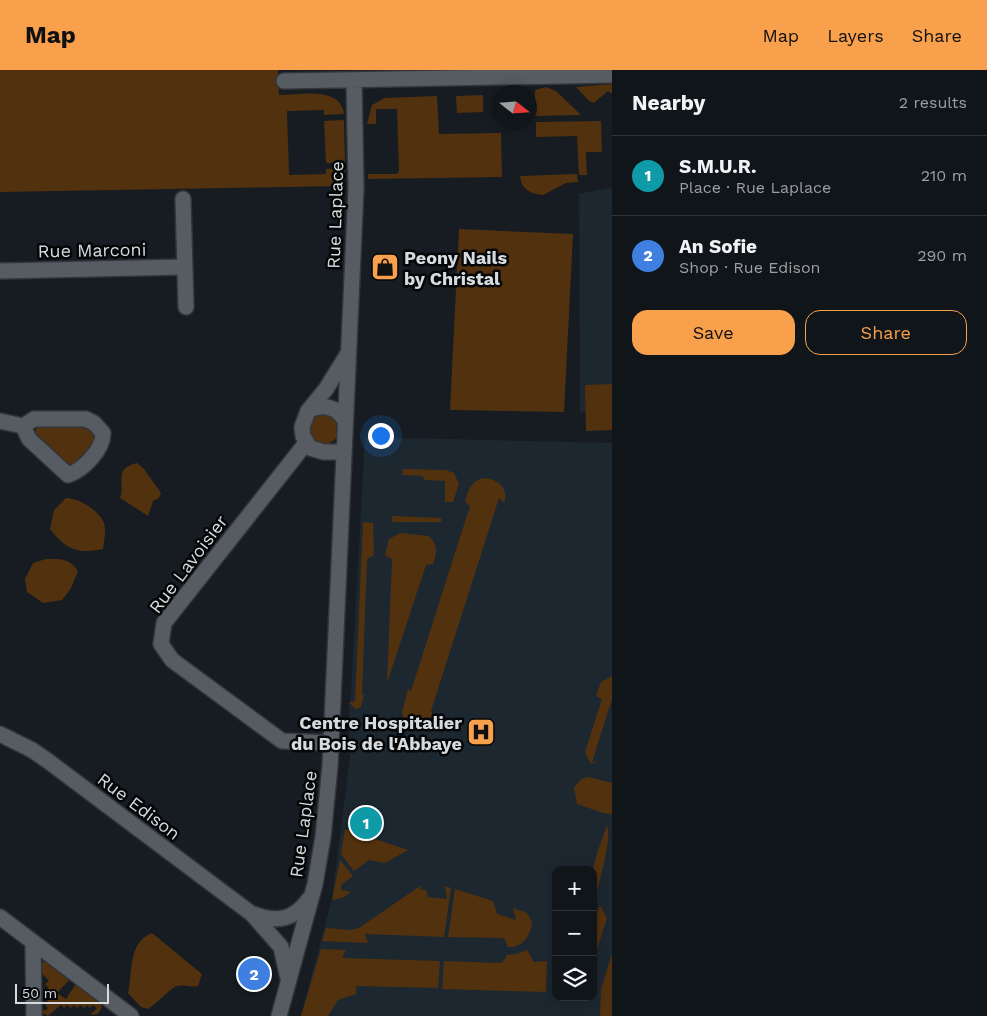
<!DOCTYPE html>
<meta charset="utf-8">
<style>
body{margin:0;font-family:"Work Sans",sans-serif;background:#1e2226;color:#f1f3f6}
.controls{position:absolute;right:15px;bottom:15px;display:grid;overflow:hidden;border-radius:10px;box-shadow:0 2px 12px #0003}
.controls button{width:45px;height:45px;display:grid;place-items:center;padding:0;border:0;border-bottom:1px solid #303438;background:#101519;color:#f1f3f6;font:25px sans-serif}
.compass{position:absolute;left:492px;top:15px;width:45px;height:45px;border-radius:50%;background:#101519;box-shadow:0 2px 12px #0003;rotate:107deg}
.scale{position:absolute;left:15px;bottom:12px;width:94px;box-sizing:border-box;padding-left:5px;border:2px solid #d7dbde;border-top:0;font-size:14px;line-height:18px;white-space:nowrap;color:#d7dbde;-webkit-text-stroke:4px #050608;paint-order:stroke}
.you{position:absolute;left:380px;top:365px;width:18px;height:18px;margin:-12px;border:4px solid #fff;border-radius:50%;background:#1a73e8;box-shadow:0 0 0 8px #1a73e833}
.badge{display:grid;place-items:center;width:32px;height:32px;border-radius:50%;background:#f8a04b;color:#fff;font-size:16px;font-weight:700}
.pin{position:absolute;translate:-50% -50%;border:2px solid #fff;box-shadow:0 1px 5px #0006}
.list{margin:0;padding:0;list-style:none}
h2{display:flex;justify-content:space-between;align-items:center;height:65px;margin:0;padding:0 20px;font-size:21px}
h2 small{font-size:16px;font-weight:400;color:#9c9fa2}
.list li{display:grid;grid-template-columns:32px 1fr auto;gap:15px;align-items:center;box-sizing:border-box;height:80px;padding:0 20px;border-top:1px solid #303438}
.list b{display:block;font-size:19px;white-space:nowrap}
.list p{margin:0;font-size:16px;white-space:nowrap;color:#9c9fa2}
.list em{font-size:16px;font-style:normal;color:#9c9fa2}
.actions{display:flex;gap:10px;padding:15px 20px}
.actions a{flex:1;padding:11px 0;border:1px solid #f8a04b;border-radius:15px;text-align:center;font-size:18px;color:#f8a04b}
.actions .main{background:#f8a04b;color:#111}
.icon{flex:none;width:28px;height:28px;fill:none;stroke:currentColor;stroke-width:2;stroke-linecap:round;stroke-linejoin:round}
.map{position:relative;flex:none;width:612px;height:946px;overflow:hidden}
header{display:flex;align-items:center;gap:30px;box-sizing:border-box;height:70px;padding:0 25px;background:#f8a04b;color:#111}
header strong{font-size:24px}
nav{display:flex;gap:28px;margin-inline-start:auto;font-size:18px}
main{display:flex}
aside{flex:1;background:#101519}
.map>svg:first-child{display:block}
</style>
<header>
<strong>Map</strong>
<nav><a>Map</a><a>Layers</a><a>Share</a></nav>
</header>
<main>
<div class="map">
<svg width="612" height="946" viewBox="0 0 612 946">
<rect width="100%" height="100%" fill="#161c21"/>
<path fill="#1d2730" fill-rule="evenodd" d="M 612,117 L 612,342 L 580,343 L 579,124 Z
M 365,367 L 612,373 L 612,946 L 301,946 L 332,828 L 350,687 L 349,636 L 351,624 ZM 556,800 L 593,800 L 593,927 L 556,927 Z"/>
<path fill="#52310f" d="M 0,0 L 278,0 L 279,25 C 299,25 341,16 344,44 L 324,45 L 324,40 L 287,41 L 289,105 L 326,104 L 326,99 L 345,98 L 345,116 L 0,122 Z
M 612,14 L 612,24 L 608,21 L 594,33 L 589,31 L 576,17 Z
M 546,17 L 556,21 L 581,45 L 535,46 L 535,20 Z
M 483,25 L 483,42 L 457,43 L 456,26 Z
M 437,26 L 439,64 L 501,63 L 502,107 L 368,109 L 368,104 L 397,104 L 399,101 L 397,39 L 376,39 L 376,54 L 367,54 L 372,35 L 385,28 Z
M 344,50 L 345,92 L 326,93 L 324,51 Z
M 601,51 L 602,82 L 586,82 L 587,105 L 579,105 L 577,66 L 536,67 L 536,52 Z
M 577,104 L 578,112 L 566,113 L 543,125 C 530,124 521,119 520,106 Z
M 459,159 L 573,164 L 564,342 L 450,340 Z
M 612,314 L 612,360 L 586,361 L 585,315 Z
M309 359a15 15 0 1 1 30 0a15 15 0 1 1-30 0Z
M 42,354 L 78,354 L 94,361 L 97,370 L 76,395 L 69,397 L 35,366 L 36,359 Z
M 137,393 L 144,399 L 161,423 L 159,428 L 153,431 L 148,446 L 120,428 C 126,413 112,399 137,393 Z
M 403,399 L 446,400 L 454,403 L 459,414 L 453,432 L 445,432 L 445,411 L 424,410 L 423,406 L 402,405 Z
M 485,408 C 499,410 509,419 504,433 L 499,428 L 431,641 L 433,644 C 431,653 425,658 415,658 L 404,651 L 402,642 L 408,619 L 411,621 L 470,436 L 465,431 C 468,419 472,410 485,408 Z
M 66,428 C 78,428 97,439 103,451 C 107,459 104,470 103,479 C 78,484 66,480 50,459 L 54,440 Z
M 392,446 L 441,448 L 441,452 L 394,452 L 392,451 Z
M 363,452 L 373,453 L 374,485 L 367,489 L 362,625 L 364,624 L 361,637 L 356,639 L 349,633 L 355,631 Z
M 400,463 L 429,466 C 438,475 437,482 433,494 L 426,495 L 387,613 L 392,489 L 385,485 L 389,469 Z
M 46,489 C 60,489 70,488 78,501 L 71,518 L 62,530 L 43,533 L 27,522 L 25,509 L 33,493 Z
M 612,606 L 612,629 L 592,692 L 598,691 L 591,694 L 585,682 L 602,629 L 596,626 L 601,612 Z
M 589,707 L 612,713 L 612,744 L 603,743 L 577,734 L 574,718 L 581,709 Z
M 607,755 C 612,766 601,806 597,821 C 585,803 602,773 607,755 Z
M 345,759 L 408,780 L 385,793 L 369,790 L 354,801 L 341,784 Z
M 340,790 L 353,806 L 341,815 L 341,820 L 351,822 L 342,828 L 332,830 Z
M 420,816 L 421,820 L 426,819 L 428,827 L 447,829 L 445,816 L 451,818 L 444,867 L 365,864 L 368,873 L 322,871 L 326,858 L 350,860 L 359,858 Z
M 455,819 L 493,831 L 497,844 L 516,850 L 513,838 L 527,843 L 532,852 C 531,866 522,878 508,877 L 504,868 L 448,867 Z
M 600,835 L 607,848 L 593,892 L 593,856 Z
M 152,863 L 202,904 L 198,916 C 191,918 184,914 177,916 C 172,917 156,934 148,939 L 141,937 L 128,923 C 133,901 128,872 152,863 Z
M 321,879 L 346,880 L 342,888 L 440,891 L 438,918 L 356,916 L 356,924 L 338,930 L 328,946 L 301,946 Z
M 527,880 L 534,892 L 547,891 L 546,922 L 442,919 L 444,891 L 502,893 L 507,885 L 516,884 Z
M 612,884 L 612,946 L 600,946 L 601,919 Z
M 47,891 L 71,908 L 57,923 L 66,929 L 77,912 L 100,931 L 102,937 L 98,944 L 90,945 L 97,938 L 93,935 L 90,938 L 87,935 L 84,938 L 80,935 L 77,938 L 74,935 L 71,938 L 67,935 L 64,938 L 61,935 L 48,946 L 40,942 L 38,935 L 45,941 L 48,938 L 45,935 L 48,931 L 45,928 L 48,924 L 45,921 L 49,918 L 45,914 L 49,911 L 37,898 L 40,893 Z"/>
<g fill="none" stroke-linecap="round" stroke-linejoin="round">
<g stroke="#323539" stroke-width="18">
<path id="street" d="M 284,11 L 612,5
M 183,129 L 186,237
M 0,201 L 184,197
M 309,340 C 323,334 337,336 345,351
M 0,351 L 23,356 L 34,349 L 86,349 L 94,353 L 103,363 C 103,380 83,400 68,405 L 29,369 L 23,356
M 306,373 L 164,553 L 161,574 L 172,590 L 282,671 L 331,673
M 344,382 L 324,382 L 310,378 L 303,366 L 302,357 L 308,341 L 326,319 L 347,285
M 0,664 L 32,680 L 48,691 L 252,844 L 281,877 L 288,908
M 253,844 C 277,853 294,850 309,829
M 0,847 L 131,946
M 33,872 L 34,946
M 279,946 L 315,814 L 323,767 L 330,696 L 356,118 L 354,10"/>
</g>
<use href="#street" stroke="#565c62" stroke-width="15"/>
</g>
<defs>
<g id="shop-square" transform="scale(1.4375)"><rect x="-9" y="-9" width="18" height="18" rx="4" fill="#f8a04b" stroke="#050608"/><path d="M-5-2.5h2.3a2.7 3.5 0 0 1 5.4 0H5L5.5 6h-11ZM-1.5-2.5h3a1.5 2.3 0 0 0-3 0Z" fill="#111"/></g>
<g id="hospital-square" transform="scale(1.4375)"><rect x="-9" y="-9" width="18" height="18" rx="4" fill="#f8a04b" stroke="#050608"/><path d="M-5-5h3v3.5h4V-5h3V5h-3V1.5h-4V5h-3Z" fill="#111"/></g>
</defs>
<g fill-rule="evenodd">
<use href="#shop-square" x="385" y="197"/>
<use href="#hospital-square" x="481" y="662"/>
</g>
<g text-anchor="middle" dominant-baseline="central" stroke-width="5" stroke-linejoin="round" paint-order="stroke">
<g font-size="18" fill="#d7dbde" stroke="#050608">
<text transform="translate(335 145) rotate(-88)">Rue Laplace</text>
<text transform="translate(92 180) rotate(-1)">Rue Marconi</text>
<text transform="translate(188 494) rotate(-53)">Rue Lavoisier</text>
<text transform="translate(139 736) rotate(37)">Rue Edison</text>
<text transform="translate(303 754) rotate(-82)">Rue Laplace</text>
</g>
<g font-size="18" font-weight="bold" fill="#d7dbde" stroke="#050608" text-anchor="start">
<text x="404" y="187">Peony Nails<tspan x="404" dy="21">by Christal</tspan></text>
<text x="462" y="652" text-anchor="end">Centre Hospitalier<tspan x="462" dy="21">du Bois de l'Abbaye</tspan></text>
</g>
</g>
</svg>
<div class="controls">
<button>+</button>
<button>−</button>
<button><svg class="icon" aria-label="layers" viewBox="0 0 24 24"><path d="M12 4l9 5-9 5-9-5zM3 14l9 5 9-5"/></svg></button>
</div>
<svg class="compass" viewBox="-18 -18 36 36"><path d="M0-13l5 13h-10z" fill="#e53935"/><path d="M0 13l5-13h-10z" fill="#9c9fa2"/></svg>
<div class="scale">50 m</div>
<div class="you"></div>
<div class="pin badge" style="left:366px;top:753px;background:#0f9aa8">1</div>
<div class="pin badge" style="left:254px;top:904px;background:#3f7fe0">2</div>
</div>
<aside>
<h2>Nearby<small>2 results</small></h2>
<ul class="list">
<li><span class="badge" style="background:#0f9aa8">1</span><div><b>S.M.U.R.</b><p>Place · Rue Laplace</p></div><em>210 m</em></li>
<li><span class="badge" style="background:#3f7fe0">2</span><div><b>An Sofie</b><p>Shop · Rue Edison</p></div><em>290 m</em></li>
</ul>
<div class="actions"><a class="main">Save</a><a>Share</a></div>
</aside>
</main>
